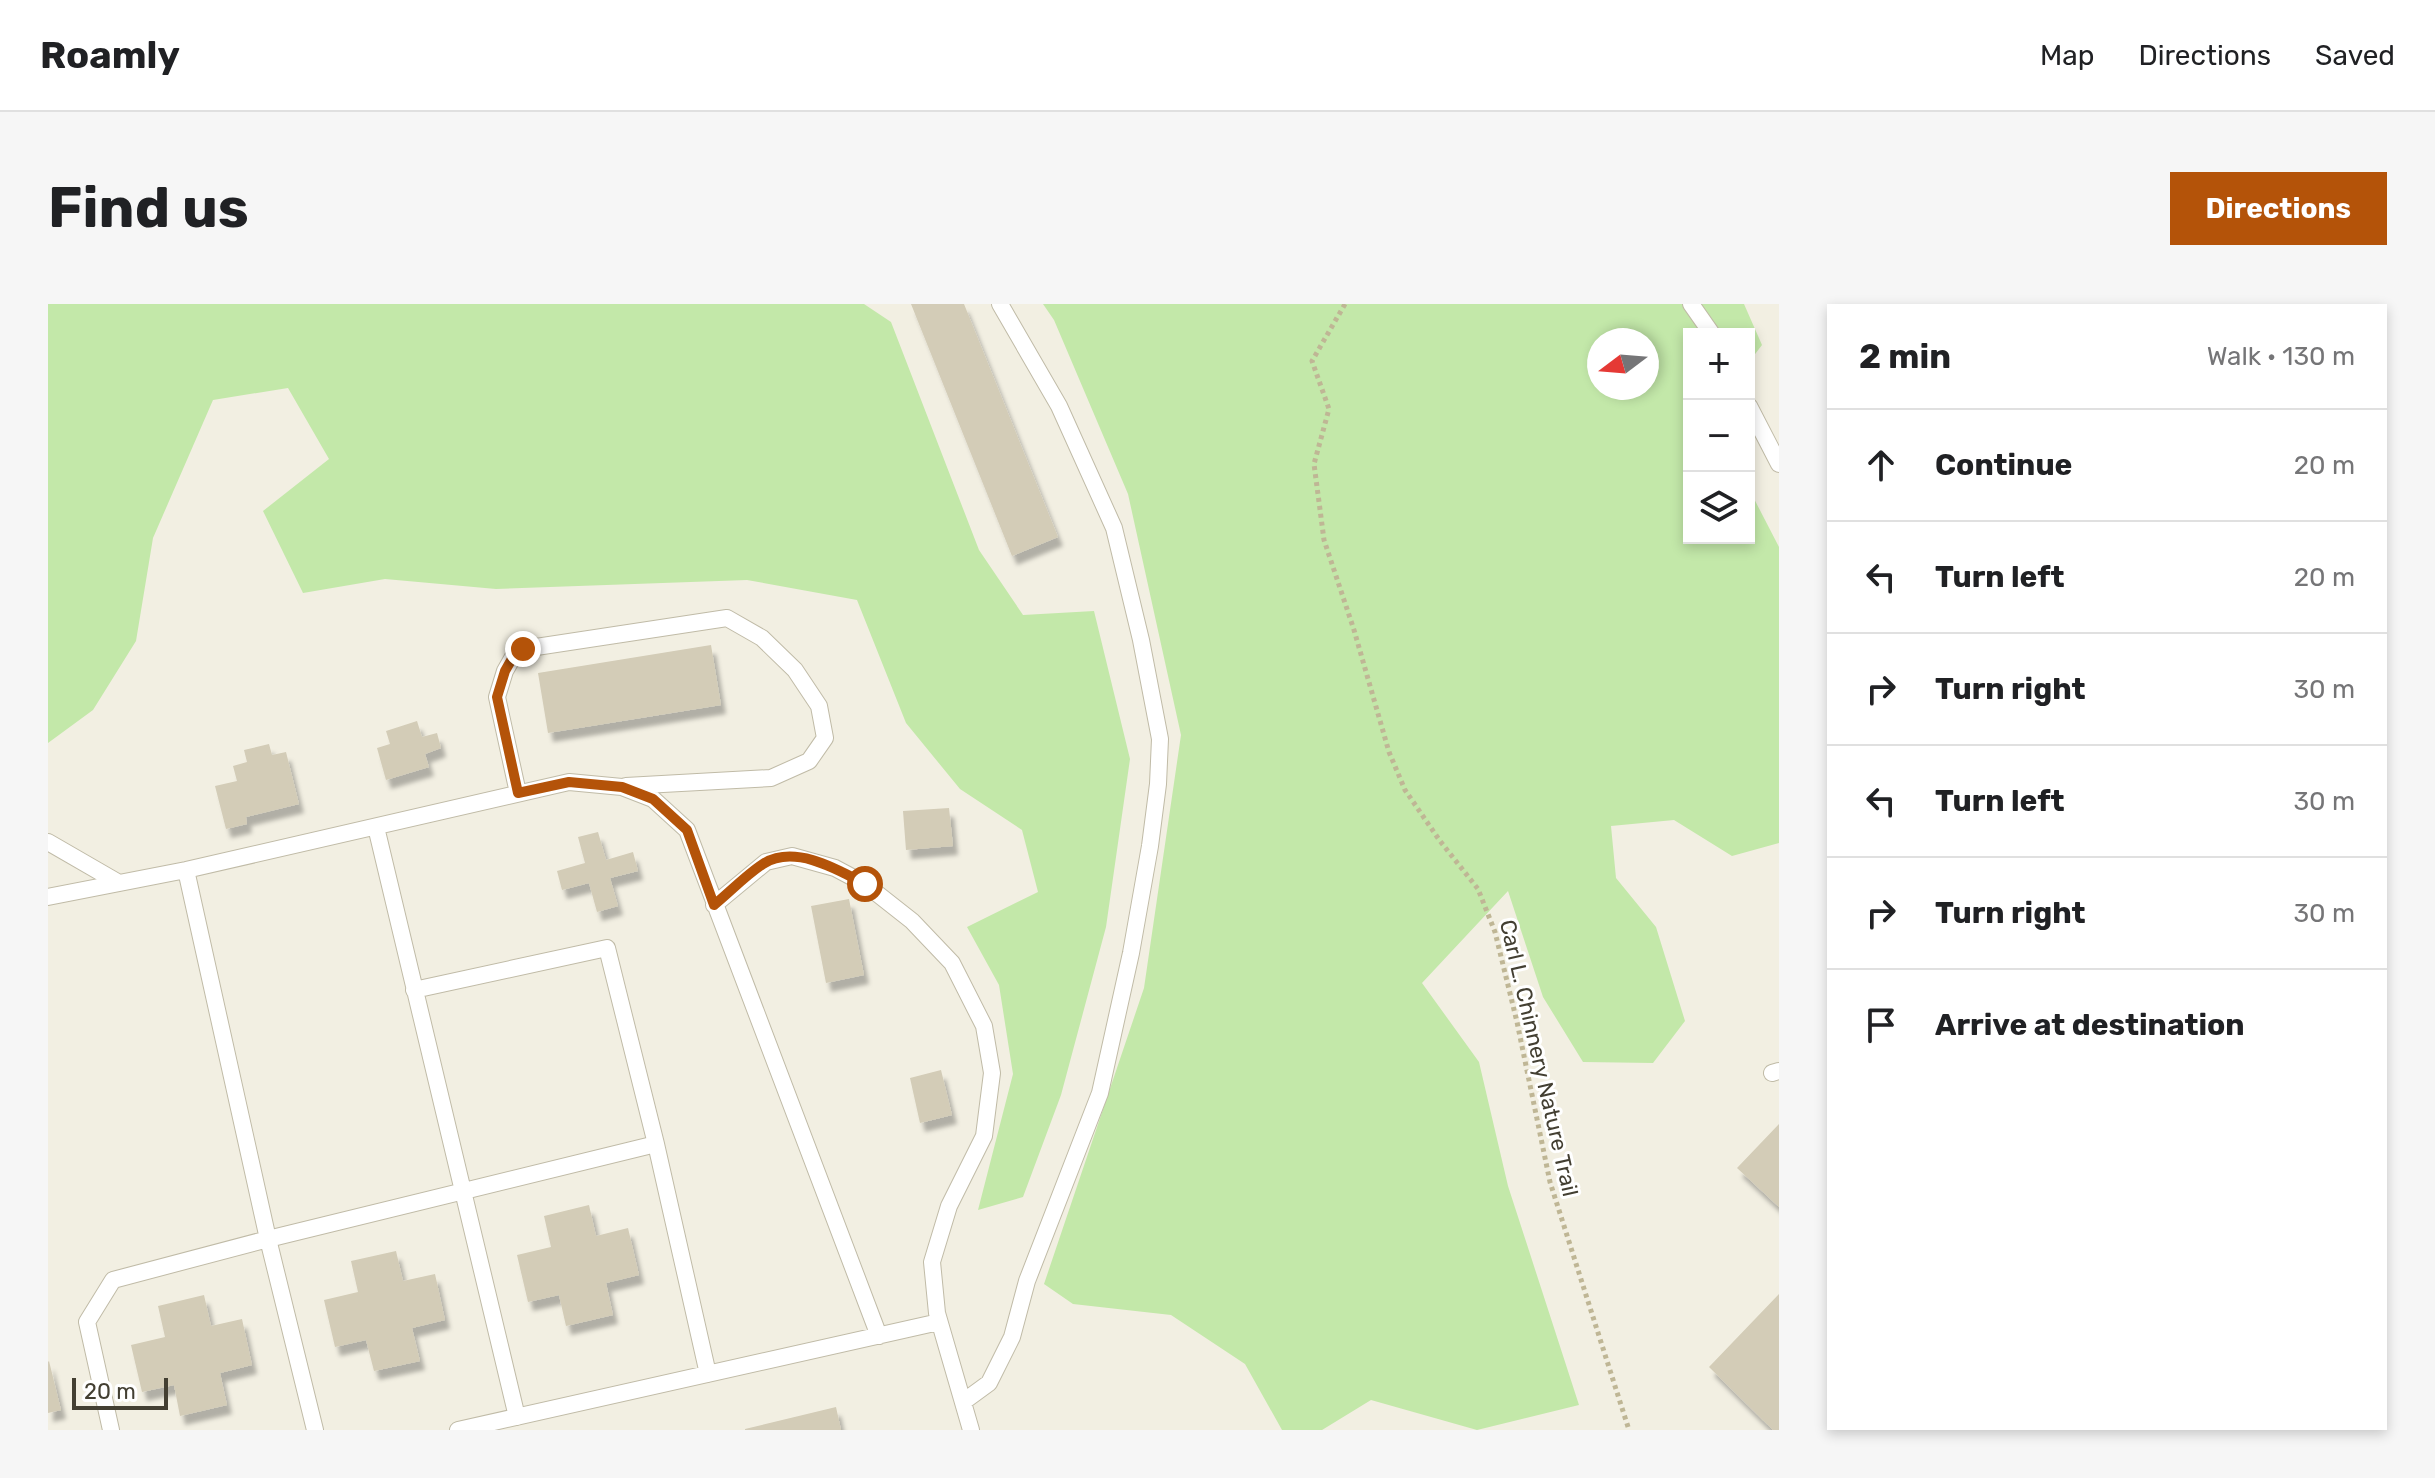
<!DOCTYPE html>
<meta charset="utf-8">
<style>
body{margin:0;font-family:Rubik,sans-serif;background:#f6f6f6;color:#202124}
.controls{position:absolute;right:24px;top:24px;display:grid;overflow:hidden;border-radius:0px;box-shadow:0 4px 12px #0003}
.controls button{width:72px;height:72px;display:grid;place-items:center;padding:0;border:0;border-bottom:2px solid #e0e0e0;background:#fff;color:#202124;font:40px sans-serif}
.compass{position:absolute;left:1539px;top:24px;width:72px;height:72px;border-radius:50%;background:#fff;box-shadow:0 4px 12px #0003;rotate:254deg}
.scale{position:absolute;left:24px;bottom:20px;width:96px;box-sizing:border-box;padding-left:8px;border:4px solid #433f32;border-top:0;font-size:22px;line-height:28px;white-space:nowrap;color:#433f32;-webkit-text-stroke:6px #fff;paint-order:stroke}
.stop{position:absolute;width:24px;height:24px;margin:-18px;border:6px solid #b45309;border-radius:50%;background:#fff}
.stop.end{background:#b45309;border-color:#fff;box-shadow:0 2px 8px #0008}
.list{margin:0;padding:0;list-style:none}
h2{display:flex;justify-content:space-between;align-items:center;height:104px;margin:0;padding:0 32px;font-size:34px}
h2 small{font-size:26px;font-weight:400;color:#757577}
.list li{display:grid;grid-template-columns:52px 1fr auto;gap:24px;align-items:center;box-sizing:border-box;height:112px;padding:0 32px;border-top:2px solid #e0e0e0}
.list b{display:block;font-size:30px;white-space:nowrap}
.list em{font-size:26px;font-style:normal;color:#757577}
.icon{flex:none;width:44px;height:44px;fill:none;stroke:currentColor;stroke-width:2;stroke-linecap:round;stroke-linejoin:round}
.map{position:relative;flex:none;width:1731px;height:1126px;overflow:hidden;border-radius:0px}
header{display:flex;align-items:center;gap:48px;box-sizing:border-box;height:112px;padding:0 40px;background:#fff;border-bottom:2px solid #e0e0e0}
header strong{font-size:38px}
nav{display:flex;gap:44px;margin-inline-start:auto;font-size:28px}
.intro{display:flex;align-items:center;justify-content:space-between;box-sizing:border-box;height:192px;padding:0 48px}
h1{margin:0;font-size:56px}
.button{padding:20px 36px;border-radius:0px;background:#b45309;color:#fff;font-size:28px;font-weight:700}
main{display:flex;gap:48px;padding:0 48px}
aside{flex:1;background:#fff;border-radius:0px;box-shadow:0 4px 12px #0003}
.map>svg:first-child{display:block}
</style>
<header>
<strong>Roamly</strong>
<nav><a>Map</a><a>Directions</a><a>Saved</a></nav>
</header>
<div class="intro"><h1>Find us</h1><a class="button">Directions</a></div>
<main>
<div class="map">
<svg width="1731" height="1126" viewBox="0 0 1731 1126">
<defs>
<filter id="shadow"><feDropShadow dx="5" dy="9" stdDeviation="2" flood-color="#0004"/></filter>
</defs>
<rect width="100%" height="100%" fill="#f2efe2"/>
<path fill="#c3e8a9" fill-rule="evenodd" d="M 0,0 L 816,0 L 843,18 L 931,246 L 975,311 L 1046,307 L 1082,455 L 1058,623 L 1013,791 L 975,893 L 930,906 L 965,770 L 951,681 L 919,623 L 990,588 L 974,526 L 912,485 L 858,419 L 809,296 L 699,276 L 448,285 L 337,275 L 255,289 L 215,207 L 281,155 L 240,84 L 165,96 L 105,234 L 88,337 L 45,406 L 0,439 Z
M 995,0 L 1696,0 L 1714,41 L 1701,58 L 1701,30 L 1641,30 L 1641,234 L 1701,234 L 1701,185 L 1731,243 L 1731,539 L 1684,552 L 1626,516 L 1563,522 L 1568,574 L 1608,623 L 1637,717 L 1605,759 L 1535,758 L 1495,693 L 1460,587 L 1374,679 L 1431,758 L 1460,882 L 1531,1101 L 1429,1126 L 1323,1096 L 1274,1126 L 1234,1126 L 1197,1060 L 1123,1011 L 1025,1000 L 996,980 L 1096,684 L 1133,431 L 1080,190 L 1006,16 ZM 1551,36 L 1599,36 L 1599,84 L 1551,84 Z"/>
<path fill="#d3ccb7" filter="url(#shadow)" d="M 863,0 L 916,0 L 1010,233 L 964,252 Z
M 663,341 L 673,401 L 500,429 L 490,369 Z
M 369,417 L 374,433 L 389,429 L 393,444 L 377,450 L 381,463 L 338,476 L 329,444 L 342,440 L 338,427 Z
M 221,440 L 224,451 L 238,448 L 251,500 L 198,513 L 199,520 L 178,525 L 167,482 L 189,477 L 185,462 L 199,458 L 196,446 Z
M 901,504 L 905,542 L 858,546 L 855,507 Z
M 550,528 L 558,556 L 585,548 L 590,567 L 562,574 L 570,602 L 549,608 L 541,579 L 514,586 L 509,567 L 537,559 L 530,533 Z
M 801,595 L 816,671 L 778,679 L 763,602 Z
M 893,766 L 904,811 L 872,819 L 862,774 Z
M 1731,820 L 1731,903 L 1689,864 Z
M 541,901 L 548,932 L 580,924 L 591,971 L 558,979 L 565,1011 L 518,1022 L 511,991 L 480,998 L 469,951 L 503,943 L 496,912 Z
M 348,947 L 355,977 L 387,970 L 397,1016 L 364,1024 L 372,1057 L 326,1067 L 318,1036 L 287,1043 L 276,996 L 310,988 L 303,957 Z
M 1731,990 L 1731,1126 L 1725,1126 L 1661,1063 Z
M 156,991 L 163,1022 L 194,1015 L 204,1061 L 172,1069 L 179,1101 L 132,1112 L 126,1081 L 94,1088 L 83,1041 L 117,1033 L 110,1002 Z
M 1,1057 L 13,1106 L 0,1109 L 0,1058 Z
M 788,1103 L 793,1126 L 697,1126 L 697,1125 Z"/>
<g fill="none" stroke-linecap="round" stroke-linejoin="round">
<g stroke="#c0bba7" stroke-width="18">
<path id="service" d="M 1643,0 L 1664,30
M 1701,102 L 1731,160
M 470,489 L 449,393 L 457,367 L 465,353 L 475,345 L 679,314 L 714,334 L 747,366 L 771,402 L 777,434 L 761,457 L 723,474 L 578,482
M 328,523 L 469,1113
M 0,538 L 71,579
M 138,566 L 220,935 L 267,1126
M 0,593 L 138,566 L 521,478 L 574,483 L 605,495 L 639,526 L 831,1032
M 666,601 L 718,558 L 744,552 L 787,564 L 817,580 L 864,617 L 904,659 L 936,722 L 944,769 L 936,832 L 901,902 L 884,958 L 889,1009 L 923,1126
M 366,686 L 559,644 L 608,840 L 660,1070
M 1724,769 L 1731,767
M 915,1098 L 941,1079 L 964,1033 L 979,977 L 1052,789 L 1083,649 L 1102,542 L 1110,480 L 1112,435 L 1093,336 L 1066,224 L 1011,102 L 952,0
M 63,1126 L 39,1018 L 65,976 L 220,935 L 608,840
M 410,1126 L 891,1018"/>
</g>
<path stroke="#bfb695" stroke-width="5" stroke-dasharray="4 4" stroke-linecap="butt" d="M 1297,0 L 1264,57 L 1281,105 L 1266,160 L 1276,236 L 1306,326 L 1341,448 L 1357,486 L 1392,537 L 1430,585 L 1447,628 L 1469,718 L 1502,878 L 1581,1126"/>
<use href="#service" stroke="#fff" stroke-width="16"/>
</g>
<g fill="none" stroke-linecap="round" stroke-linejoin="round">
<path stroke="#b45309" stroke-width="10" d="M 475,345 L 465,353 L 457,367 L 449,393 L 470,489 L 521,478 L 574,483 L 605,495 L 639,526 L 666,601 C 682,588 698,571 715,560 C 746,540 789,565 817,580"/>
</g>
<g text-anchor="middle" dominant-baseline="central" stroke-width="6" stroke-linejoin="round" paint-order="stroke">
<g font-size="22" fill="#433f32" stroke="#fff">
<text transform="translate(1491 754) rotate(77)">Carl L. Chinnery Nature Trail</text>
</g>
</g>
</svg>
<div class="controls">
<button>+</button>
<button>−</button>
<button><svg class="icon" aria-label="layers" viewBox="0 0 24 24"><path d="M12 4l9 5-9 5-9-5zM3 14l9 5 9-5"/></svg></button>
</div>
<svg class="compass" viewBox="-18 -18 36 36"><path d="M0-13l5 13h-10z" fill="#e53935"/><path d="M0 13l5-13h-10z" fill="#757577"/></svg>
<div class="scale">20 m</div>
<div class="stop" style="left:817px;top:580px"></div>
<div class="stop end" style="left:475px;top:345px"></div>
</div>
<aside>
<h2>2 min<small>Walk · 130 m</small></h2>
<ul class="list">
<li><svg class="icon" aria-label="ahead" viewBox="0 0 24 24"><path d="M12 20V5M6 11l6-6 6 6"/></svg><div><b>Continue</b></div><em>20 m</em></li>
<li><svg class="icon" aria-label="left" viewBox="0 0 24 24"><path d="M17 20v-9H6M10 6l-5 5 5 5"/></svg><div><b>Turn left</b></div><em>20 m</em></li>
<li><svg class="icon" aria-label="right" viewBox="0 0 24 24"><path d="M7 20v-9h11M14 6l5 5-5 5"/></svg><div><b>Turn right</b></div><em>30 m</em></li>
<li><svg class="icon" aria-label="left" viewBox="0 0 24 24"><path d="M17 20v-9H6M10 6l-5 5 5 5"/></svg><div><b>Turn left</b></div><em>30 m</em></li>
<li><svg class="icon" aria-label="right" viewBox="0 0 24 24"><path d="M7 20v-9h11M14 6l5 5-5 5"/></svg><div><b>Turn right</b></div><em>30 m</em></li>
<li><svg class="icon" aria-label="arrive" viewBox="0 0 24 24"><path d="M6 21V4h12l-3 4 3 4H6"/></svg><div><b>Arrive at destination</b></div></li>
</ul>
</aside>
</main>
